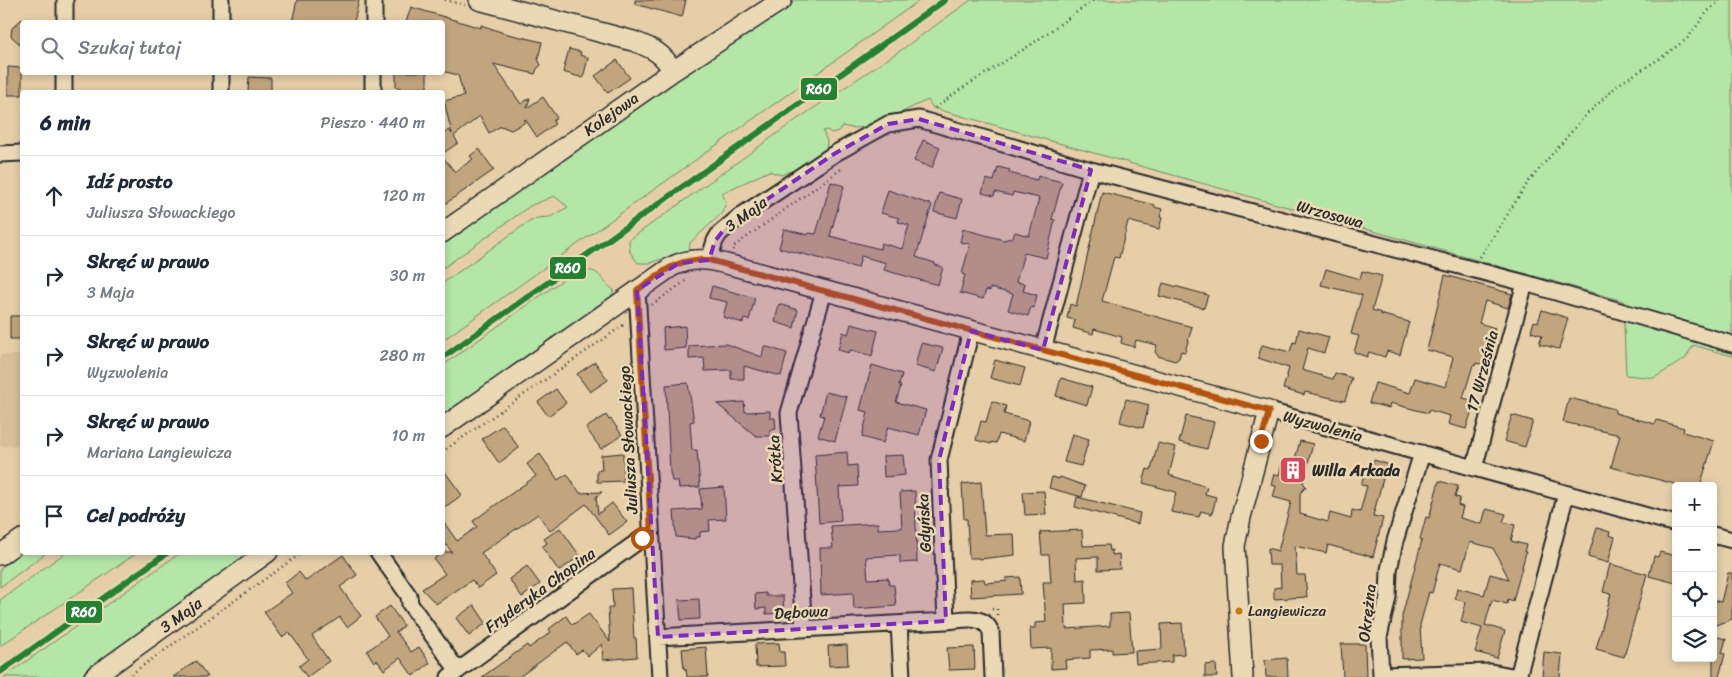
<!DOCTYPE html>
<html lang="pl">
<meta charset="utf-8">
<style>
body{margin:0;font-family:Sriracha,sans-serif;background:#f6f6f7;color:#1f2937}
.controls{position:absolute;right:15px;bottom:15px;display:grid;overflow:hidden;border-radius:5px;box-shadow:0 2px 8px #0003}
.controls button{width:45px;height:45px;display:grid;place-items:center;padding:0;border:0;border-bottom:1px solid #e0e1e3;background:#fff;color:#1f2937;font:25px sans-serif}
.stop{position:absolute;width:15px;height:15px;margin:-11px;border:4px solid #b45309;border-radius:50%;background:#fff}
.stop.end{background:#b45309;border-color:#fff;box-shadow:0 1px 5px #0008}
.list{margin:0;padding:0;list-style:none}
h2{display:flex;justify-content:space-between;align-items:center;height:65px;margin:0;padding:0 20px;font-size:21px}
h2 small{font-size:16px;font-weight:400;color:#747a83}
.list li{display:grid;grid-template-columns:32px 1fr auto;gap:15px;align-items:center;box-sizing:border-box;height:80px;padding:0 20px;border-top:1px solid #e0e1e3}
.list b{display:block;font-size:19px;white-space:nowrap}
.list p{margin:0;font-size:16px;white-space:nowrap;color:#747a83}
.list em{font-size:16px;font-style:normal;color:#747a83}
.icon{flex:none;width:28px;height:28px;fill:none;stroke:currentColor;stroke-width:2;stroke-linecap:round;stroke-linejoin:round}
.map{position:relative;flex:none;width:1732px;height:677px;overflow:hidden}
.search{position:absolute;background:#fff;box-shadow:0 2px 8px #0003;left:20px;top:20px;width:425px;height:55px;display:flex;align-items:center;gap:12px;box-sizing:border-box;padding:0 18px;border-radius:5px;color:#747a83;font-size:19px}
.panel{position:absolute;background:#fff;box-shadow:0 2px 8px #0003;left:20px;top:90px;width:425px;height:465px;border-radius:5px}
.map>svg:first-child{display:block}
</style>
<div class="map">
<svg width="1732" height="677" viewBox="0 0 1732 677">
<rect width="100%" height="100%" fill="#e5cea8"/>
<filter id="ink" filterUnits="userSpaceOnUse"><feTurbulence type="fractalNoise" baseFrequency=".02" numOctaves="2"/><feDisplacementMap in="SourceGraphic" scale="10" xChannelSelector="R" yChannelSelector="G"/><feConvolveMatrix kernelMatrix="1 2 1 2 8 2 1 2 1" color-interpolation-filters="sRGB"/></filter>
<g filter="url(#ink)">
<path fill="#d6bf99" d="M 0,355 L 22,355 L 22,446 L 0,446 Z"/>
<path fill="#b3e6a7" stroke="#6f8869" d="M 793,0 L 920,0 L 443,340 L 443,283 L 524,225 L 537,218 L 550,217 L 568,207 L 554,196 L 530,206 L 443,268 L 442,243 L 667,82 Z
M 971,0 L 1732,0 L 1732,356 L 1693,345 L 1686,358 L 1654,378 L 1626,375 L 1623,301 L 933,108 L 928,100 C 904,109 869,135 843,126 L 838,131 L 832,133 L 827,130 L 823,131 L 827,142 L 826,149 L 806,165 L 781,175 L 769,171 L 722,193 L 726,203 L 722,213 L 690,243 L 689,250 L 650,263 L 638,263 L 630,252 L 629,240 L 796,120 L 901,50 Z
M 578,269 L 583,272 C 600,267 600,281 614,290 L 611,297 L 443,418 L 442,366 Z
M 22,551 L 46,553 L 0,587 L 0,569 Z
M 65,553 L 137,553 L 0,646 L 0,600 Z
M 180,553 L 255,553 L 80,677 L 4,677 Z"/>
<path fill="#c1a57e" stroke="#2b2b2b" d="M 297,0 L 359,0 L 354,22 L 292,22 Z
M 635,0 L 686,0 L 682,17 L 635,4 Z
M 411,7 L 481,28 L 481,25 L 504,33 L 542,42 L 538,59 L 541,65 L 537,69 L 535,74 L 493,64 L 521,104 L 530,98 L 527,108 L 543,97 L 557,118 L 553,121 L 555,124 L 537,137 L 525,119 L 524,123 L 511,130 L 501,126 L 489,133 L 480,116 L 454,136 L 458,143 L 442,154 L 442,135 L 449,130 L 452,134 L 444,101 L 464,96 L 458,75 L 442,71 L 442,22 L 406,22 Z
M 22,19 L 22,46 L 11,36 L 12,28 Z
M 569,49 L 581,52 L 580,55 L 588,58 L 583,78 L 563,72 Z
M 617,60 L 630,78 L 608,93 L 595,76 Z
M 8,67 L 22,68 L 22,95 L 8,95 Z
M 396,72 L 427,72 L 427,88 L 418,88 L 418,92 L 400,92 L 400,87 L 396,87 Z
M 249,77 L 271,78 L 271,92 L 248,92 Z
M 923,140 L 940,147 L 932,168 L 914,161 Z
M 479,149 L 494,170 L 442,206 L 442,156 L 455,172 L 473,159 L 470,156 Z
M 998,167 L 1010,170 L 1009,173 L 1037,180 L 1038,176 L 1062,182 L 1052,219 L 1055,220 L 1046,258 L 1024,253 L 1016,282 L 1025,284 L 1023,291 L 1037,295 L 1034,308 L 1031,307 L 1028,316 L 1008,310 L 1013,294 L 990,288 L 990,291 L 986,290 L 983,299 L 960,293 L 965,275 L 962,274 L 970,244 L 960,242 L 963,229 L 1004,240 L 1013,237 L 1015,232 L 1029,236 L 1039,198 L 1013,192 L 1012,196 L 995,192 L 994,196 L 982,193 L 986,179 L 994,181 Z
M 831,182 L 844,186 L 830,236 L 880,249 L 881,243 L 902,249 L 909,225 L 898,222 L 899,218 L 881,213 L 888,190 L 932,205 L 916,257 L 935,263 L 935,265 L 943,267 L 938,285 L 884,270 L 886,263 L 861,256 L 858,268 L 779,248 L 784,229 L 808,235 L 809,233 L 816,234 Z
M 1102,192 L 1155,205 L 1154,207 L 1162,209 L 1160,217 L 1162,218 L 1159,229 L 1128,221 L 1119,258 L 1114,257 L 1102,301 L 1192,327 L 1185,352 L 1181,351 L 1179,358 L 1175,361 L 1158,356 L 1155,352 L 1157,345 L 1136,340 L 1134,347 L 1121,343 L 1122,337 L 1094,329 L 1093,334 L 1073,328 L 1075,320 L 1067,318 L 1070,304 L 1076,306 Z
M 939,193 L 962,199 L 957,218 L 934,212 Z
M 1326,269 L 1360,279 L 1362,271 L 1382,276 L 1372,310 L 1381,313 L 1380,314 L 1409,322 L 1400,355 L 1387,351 L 1385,357 L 1369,352 L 1367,357 L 1354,352 L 1359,336 L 1351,334 L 1362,295 L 1321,285 Z
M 1445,275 L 1512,294 L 1508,308 L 1485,301 L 1479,323 L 1495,328 L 1484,365 L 1476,363 L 1475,366 L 1473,365 L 1463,398 L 1475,401 L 1466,429 L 1448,424 L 1450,416 L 1429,410 L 1428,413 L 1390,403 L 1389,408 L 1369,403 L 1375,383 L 1410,393 L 1415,378 L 1446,387 L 1453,357 L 1427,350 Z
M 1163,283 L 1208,295 L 1204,308 L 1159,296 Z
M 712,286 L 755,298 L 749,320 L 744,319 L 743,323 L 723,317 L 727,302 L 709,298 Z
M 779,304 L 798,310 L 794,328 L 775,322 Z
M 1542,310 L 1568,318 L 1559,349 L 1539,344 L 1542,335 L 1531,332 L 1534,321 L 1538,322 Z
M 10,316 L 22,316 L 22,339 L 10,339 Z
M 851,324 L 878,331 L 872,356 L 850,350 L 849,353 L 838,350 L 843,332 L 848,334 Z
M 685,326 L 686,348 L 664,350 L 663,328 Z
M 1299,329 L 1329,337 L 1324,353 L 1308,348 L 1302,370 L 1333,379 L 1335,373 L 1352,378 L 1345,401 L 1305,392 L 1304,395 L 1283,389 L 1289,368 L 1258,358 L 1262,345 L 1290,352 L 1293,342 L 1296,343 Z
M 921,343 L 943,348 L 936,372 L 915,366 Z
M 726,344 L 762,357 L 764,346 L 787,353 L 781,376 L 744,366 L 744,379 L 731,379 L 731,370 L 705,371 L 704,358 L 689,359 L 689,346 Z
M 995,360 L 1025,368 L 1020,386 L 990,378 Z
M 595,362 L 608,380 L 590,392 L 577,374 Z
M 872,365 L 902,374 L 899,385 L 901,386 L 896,402 L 926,410 L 919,435 L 888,427 L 883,443 L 862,437 L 868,412 L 860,410 Z
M 1061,378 L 1092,387 L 1087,405 L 1056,396 Z
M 688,383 L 694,421 L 690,422 L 692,450 L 697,450 L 700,487 L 679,488 L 678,481 L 672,481 L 670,472 L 666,385 Z
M 556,389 L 566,403 L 548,416 L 538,402 Z
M 826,392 L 847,397 L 835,441 L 818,436 L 824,416 L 820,415 Z
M 1569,398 L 1615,409 L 1615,413 L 1655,424 L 1657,420 L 1684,428 L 1683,432 L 1714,441 L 1700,486 L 1682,486 L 1611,467 L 1620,435 L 1563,422 Z
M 1126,399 L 1149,405 L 1143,428 L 1120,422 Z
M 992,401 L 1006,406 L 1004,414 L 1029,421 L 1024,441 L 999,434 L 996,443 L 991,442 L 991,444 L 976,440 L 981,421 L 986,422 Z
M 744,402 L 745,412 L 770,411 L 770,418 L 775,418 L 776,429 L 770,430 L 770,436 L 756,436 L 717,404 Z
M 606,415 L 609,420 L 611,419 L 622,435 L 601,449 L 586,428 Z
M 1512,415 L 1533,421 L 1525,447 L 1504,441 Z
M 1186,416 L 1214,422 L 1207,449 L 1179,442 Z
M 503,425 L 519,448 L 499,463 L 482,439 Z
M 1072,434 L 1089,439 L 1081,466 L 1064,462 Z
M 1300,441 L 1313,444 L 1303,482 L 1306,487 L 1300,493 L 1300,514 L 1328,522 L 1330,513 L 1351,519 L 1352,510 L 1360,512 L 1367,486 L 1361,485 L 1364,474 L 1370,475 L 1374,460 L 1387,464 L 1373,516 L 1383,518 L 1373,557 L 1328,545 L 1326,553 L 1295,546 L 1297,575 L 1305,575 L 1307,597 L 1274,599 L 1274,588 L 1281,587 L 1280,565 L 1269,565 L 1268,548 L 1278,551 L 1291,502 L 1273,497 L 1276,486 L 1271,485 L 1274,474 L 1279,475 L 1282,463 L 1293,466 Z
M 1158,443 L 1176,447 L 1169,475 L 1207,487 L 1205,494 L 1216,497 L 1212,514 L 1201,511 L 1199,517 L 1171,512 L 1176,492 L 1143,483 L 1147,469 L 1151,470 Z
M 847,452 L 848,466 L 857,465 L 858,486 L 839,487 L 841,521 L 819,523 L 815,455 Z
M 623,453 L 624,481 L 597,482 L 597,470 L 602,470 L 601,455 Z
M 540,454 L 558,480 L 567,474 L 580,493 L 602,492 L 596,497 L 598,514 L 612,503 L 627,522 L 609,535 L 586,504 L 550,531 L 538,514 L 481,553 L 496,575 L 478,588 L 472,580 L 436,604 L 422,589 L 445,574 L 434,559 L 443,552 L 452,552 L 442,540 L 442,520 L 457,541 L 477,527 L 473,521 L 536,476 L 527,464 Z
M 903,455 L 905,475 L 884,477 L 883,456 Z
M 442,468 L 462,495 L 442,509 Z
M 1052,477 L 1059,479 L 1060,477 L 1085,486 L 1082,497 L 1049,488 Z
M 1439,481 L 1458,486 L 1455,497 L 1460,498 L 1458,505 L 1463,507 L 1460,518 L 1482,524 L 1486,509 L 1506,514 L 1503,522 L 1515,525 L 1511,541 L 1526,545 L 1524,552 L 1526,552 L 1513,601 L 1508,599 L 1507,604 L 1492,600 L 1485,625 L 1505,631 L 1497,658 L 1475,652 L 1482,628 L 1461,622 L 1466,602 L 1455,599 L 1457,588 L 1484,595 L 1490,574 L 1509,579 L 1493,548 L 1470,542 L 1462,569 L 1440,563 L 1432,593 L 1429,592 L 1420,625 L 1422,658 L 1402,659 L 1402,616 L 1422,540 L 1420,539 L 1426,517 L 1429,518 Z
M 981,482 L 985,535 L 1014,534 L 1015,555 L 979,559 L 979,558 L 969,558 L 967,519 L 964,519 L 962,484 Z
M 724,487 L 726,519 L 709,520 L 710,531 L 700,532 L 700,537 L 695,537 L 695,539 L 676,537 L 674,511 L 702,509 L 700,489 Z
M 915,491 L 917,562 L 900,563 L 900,555 L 866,557 L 868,579 L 888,578 L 889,585 L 894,585 L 896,606 L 854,609 L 853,593 L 821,595 L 820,548 L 833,548 L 831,526 L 878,523 L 878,529 L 902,528 L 900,492 Z
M 1044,491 L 1046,514 L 1025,515 L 1023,492 Z
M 1077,497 L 1140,513 L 1138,524 L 1075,507 Z
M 560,528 L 580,556 L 559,571 L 542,547 L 547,543 L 544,539 Z
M 1597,528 L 1610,532 L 1609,535 L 1615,537 L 1608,563 L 1588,557 Z
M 1082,530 L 1083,546 L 1109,545 L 1110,551 L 1112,550 L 1112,555 L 1119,554 L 1120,569 L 1098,570 L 1098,557 L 1076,558 L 1077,580 L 1085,579 L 1086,603 L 1065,604 L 1066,629 L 1110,626 L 1110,614 L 1129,613 L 1132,652 L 1112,653 L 1112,649 L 1090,650 L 1090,658 L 1065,660 L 1066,668 L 1051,669 L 1051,648 L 1031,649 L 1030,628 L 1035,628 L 1035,623 L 1046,622 L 1043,582 L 1051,582 L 1049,555 L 1042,555 L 1040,532 Z
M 1660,552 L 1676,556 L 1676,583 L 1649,576 L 1654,556 L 1658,557 Z
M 343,555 L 357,575 L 340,587 L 361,616 L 347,627 L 340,617 L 312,636 L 329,661 L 307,677 L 299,666 L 308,659 L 289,632 L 282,637 L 264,612 L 292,593 L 285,583 L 299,572 L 306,581 Z
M 1610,564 L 1647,574 L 1624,657 L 1596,649 L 1611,594 L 1603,592 Z
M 527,566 L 540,584 L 522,597 L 509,579 Z
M 1728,573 L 1732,573 L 1732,619 L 1713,626 L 1713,600 L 1721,602 Z
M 1020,577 L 1021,594 L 971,597 L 970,580 L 984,579 L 985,583 L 1007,581 L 1006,578 Z
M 631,588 L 634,638 L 636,638 L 637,657 L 603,660 L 602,644 L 588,656 L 582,650 L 576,654 L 567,642 L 519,677 L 482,677 L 527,645 L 529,648 L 551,632 L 549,629 L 566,616 L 572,625 L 589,614 L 610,642 L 608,608 L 613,608 L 612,589 Z
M 766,593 L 766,596 L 783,596 L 784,613 L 766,614 L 766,608 L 756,609 L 755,594 Z
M 699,599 L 700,619 L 681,620 L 679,600 Z
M 474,605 L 486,623 L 469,636 L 456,618 Z
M 390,606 L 404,626 L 396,632 L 411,652 L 419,647 L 430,663 L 413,676 L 400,658 L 384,670 L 377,660 L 374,662 L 367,651 L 388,636 L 375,617 Z
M 1182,623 L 1184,654 L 1172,655 L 1172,662 L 1136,664 L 1135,651 L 1162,649 L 1161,624 Z
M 1713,636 L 1726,639 L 1722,653 L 1725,654 L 1719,677 L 1713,677 Z
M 779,643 L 780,652 L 784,652 L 785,666 L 756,667 L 755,644 Z
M 1341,644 L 1365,644 L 1366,677 L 1343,677 Z
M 847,645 L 848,665 L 829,666 L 828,646 Z
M 706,647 L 708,677 L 687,677 L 686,669 L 684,669 L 682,649 Z
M 974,647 L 975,669 L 949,670 L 947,648 Z
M 1544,652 L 1562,654 L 1560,677 L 1542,677 Z
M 1287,658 L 1288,677 L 1266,677 L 1265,660 Z
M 196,661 L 208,677 L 173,677 Z
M 1216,664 L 1217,677 L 1205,677 L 1205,665 Z"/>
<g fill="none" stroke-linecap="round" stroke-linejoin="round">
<g stroke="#2b2b2b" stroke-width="19">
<path id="minor" d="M 221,0 L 221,22
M 65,22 L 65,0
M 374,22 L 374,0
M 221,72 L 221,92
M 64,92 L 64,72
M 373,92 L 373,72
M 0,154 L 22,153
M 709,260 L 715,241 L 719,234 L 739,217 L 834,154 L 888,124 L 919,119 L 1091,170 L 1525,283 L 1732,344
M 637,290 L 660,677
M 971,331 L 939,460 L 946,621 C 962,620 984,613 991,632 L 993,677
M 1043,350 L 1091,170
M 1269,411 L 1676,524
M 1422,453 L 1395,541 L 1389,570 L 1388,597 L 1379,637 L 1381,675 L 1491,672 L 1517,677
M 1474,468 L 1525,283
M 1713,535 L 1732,540
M 378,552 L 409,596 L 410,604 L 458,671
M 899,624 L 902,677
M 804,629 L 789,413 L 824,291
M 658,637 L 946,621
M 449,677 L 651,532
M 1518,677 L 1566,494"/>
</g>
<g stroke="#2b2b2b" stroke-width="22">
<path id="tertiary" d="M 479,0 L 633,41 C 652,48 663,53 673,71
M 442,233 L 673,71 L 782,0
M 442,428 L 671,267 C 697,253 718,262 745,269 L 1269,411 L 1241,517 L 1235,546 L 1243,677
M 0,555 L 22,539
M 94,677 L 268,552"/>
</g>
<path stroke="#2b2b2b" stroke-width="2.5" stroke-dasharray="1 4" stroke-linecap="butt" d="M 445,0 L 465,5
M 935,108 L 961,89 L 1029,46 L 1094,0
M 734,250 L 733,247 L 844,167
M 1480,257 L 1529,181 L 1585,116 L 1619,84 L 1656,61 L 1687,39 L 1707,12 L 1720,0
M 652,305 L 688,279
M 442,452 L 625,324
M 992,609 L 997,609 L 997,616
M 127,677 L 303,552"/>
<use href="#minor" stroke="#ebd9b6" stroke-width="15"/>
<use href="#tertiary" stroke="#ebd9b6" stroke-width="19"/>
<g stroke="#ebd9b6" stroke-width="10">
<path id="rail-1" d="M 442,358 L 945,0
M 0,672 L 168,552"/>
</g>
<use href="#rail-1" stroke="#238132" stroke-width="6"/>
</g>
</g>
<g fill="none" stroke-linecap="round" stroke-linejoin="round" filter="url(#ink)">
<path stroke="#b45309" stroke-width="6" d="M 642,538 L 651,532 L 637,290 C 662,273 677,257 709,260 L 1269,411 L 1261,441"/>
</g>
<path fill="#7b2cbf" fill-opacity="0.2" stroke="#7b2cbf" stroke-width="4" stroke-dasharray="10 6" stroke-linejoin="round" d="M 919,119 L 1091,170 L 1043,350 L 971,331 L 939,460 L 946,621 L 658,637 L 637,290 L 679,263 L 709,260 L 715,241 L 726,227 L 834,154 L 888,124 Z"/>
<defs>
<g id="building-square" transform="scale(1.4375)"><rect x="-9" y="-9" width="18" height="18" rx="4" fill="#d1495b" stroke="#ebd9b6"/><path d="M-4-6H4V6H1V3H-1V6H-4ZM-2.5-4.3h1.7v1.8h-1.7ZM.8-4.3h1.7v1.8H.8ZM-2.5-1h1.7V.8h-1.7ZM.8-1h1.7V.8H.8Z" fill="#fff"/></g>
</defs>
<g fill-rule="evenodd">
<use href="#building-square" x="1293" y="470"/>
</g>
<circle fill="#ba810d" stroke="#ebd9b6" stroke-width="2" cx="1239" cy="611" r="4.5"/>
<g text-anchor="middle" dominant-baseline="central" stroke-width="5" stroke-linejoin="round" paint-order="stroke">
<g font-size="15" fill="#2b2b2b" stroke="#ebd9b6" text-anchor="start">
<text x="1248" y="611">Langiewicza</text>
</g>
<g font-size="16" fill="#2b2b2b" stroke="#ebd9b6">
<text transform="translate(611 114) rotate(-35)">Kolejowa</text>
<text transform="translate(746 214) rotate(-36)">3 Maja</text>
<text transform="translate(1330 214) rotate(15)">Wrzosowa</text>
<text transform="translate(1482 371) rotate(-75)">17 Września</text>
<text transform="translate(1323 426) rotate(15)">Wyzwolenia</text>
<text transform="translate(628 440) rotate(-93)">Juliusza Słowackiego</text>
<text transform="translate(775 459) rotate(-94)">Krótka</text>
<text transform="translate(924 523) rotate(-93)">Gdyńska</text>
<text transform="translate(540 590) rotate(-36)">Fryderyka Chopina</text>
<text transform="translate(801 612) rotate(-3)">Dębowa</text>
<text transform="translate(1367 613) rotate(-83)">Okrężna</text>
<text transform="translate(181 615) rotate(-36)">3 Maja</text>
</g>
<g font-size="16" font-weight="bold" fill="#2b2b2b" stroke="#ebd9b6" text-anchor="start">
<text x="1312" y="470">Willa Arkada</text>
</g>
</g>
<g stroke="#ebd9b6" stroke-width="2">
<rect x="800" y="77" width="38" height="24" rx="5" fill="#238132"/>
<rect x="549" y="256" width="38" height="24" rx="5" fill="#238132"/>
<rect x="65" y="600" width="38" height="24" rx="5" fill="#238132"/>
</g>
<g font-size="14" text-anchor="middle" font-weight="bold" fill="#fff">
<text x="819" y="94">R60</text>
<text x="568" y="273">R60</text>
<text x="84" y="617">R60</text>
</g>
</svg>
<div class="controls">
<button>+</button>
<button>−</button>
<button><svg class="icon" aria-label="locate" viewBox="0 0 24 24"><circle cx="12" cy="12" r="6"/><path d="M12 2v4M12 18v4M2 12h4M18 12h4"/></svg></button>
<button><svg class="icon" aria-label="layers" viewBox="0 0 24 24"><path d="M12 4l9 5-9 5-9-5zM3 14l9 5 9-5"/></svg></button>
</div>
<div class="stop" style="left:642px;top:538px"></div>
<div class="stop end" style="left:1261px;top:441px"></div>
<div class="search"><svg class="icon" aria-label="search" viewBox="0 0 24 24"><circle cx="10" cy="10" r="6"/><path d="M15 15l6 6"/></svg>Szukaj tutaj</div>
<section class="panel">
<h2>6 min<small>Pieszo · 440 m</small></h2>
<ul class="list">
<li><svg class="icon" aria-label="ahead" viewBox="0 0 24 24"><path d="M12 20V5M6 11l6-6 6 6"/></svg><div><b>Idź prosto</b><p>Juliusza Słowackiego</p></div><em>120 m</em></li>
<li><svg class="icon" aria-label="right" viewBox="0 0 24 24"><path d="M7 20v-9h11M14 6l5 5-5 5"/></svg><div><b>Skręć w prawo</b><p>3 Maja</p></div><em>30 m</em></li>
<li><svg class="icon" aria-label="right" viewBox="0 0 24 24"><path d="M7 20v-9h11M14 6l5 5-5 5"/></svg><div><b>Skręć w prawo</b><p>Wyzwolenia</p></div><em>280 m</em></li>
<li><svg class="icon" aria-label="right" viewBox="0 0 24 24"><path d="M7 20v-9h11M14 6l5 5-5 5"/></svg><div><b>Skręć w prawo</b><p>Mariana Langiewicza</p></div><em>10 m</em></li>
<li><svg class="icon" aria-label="arrive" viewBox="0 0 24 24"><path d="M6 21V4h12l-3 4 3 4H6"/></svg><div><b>Cel podróży</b></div></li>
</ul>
</section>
</div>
